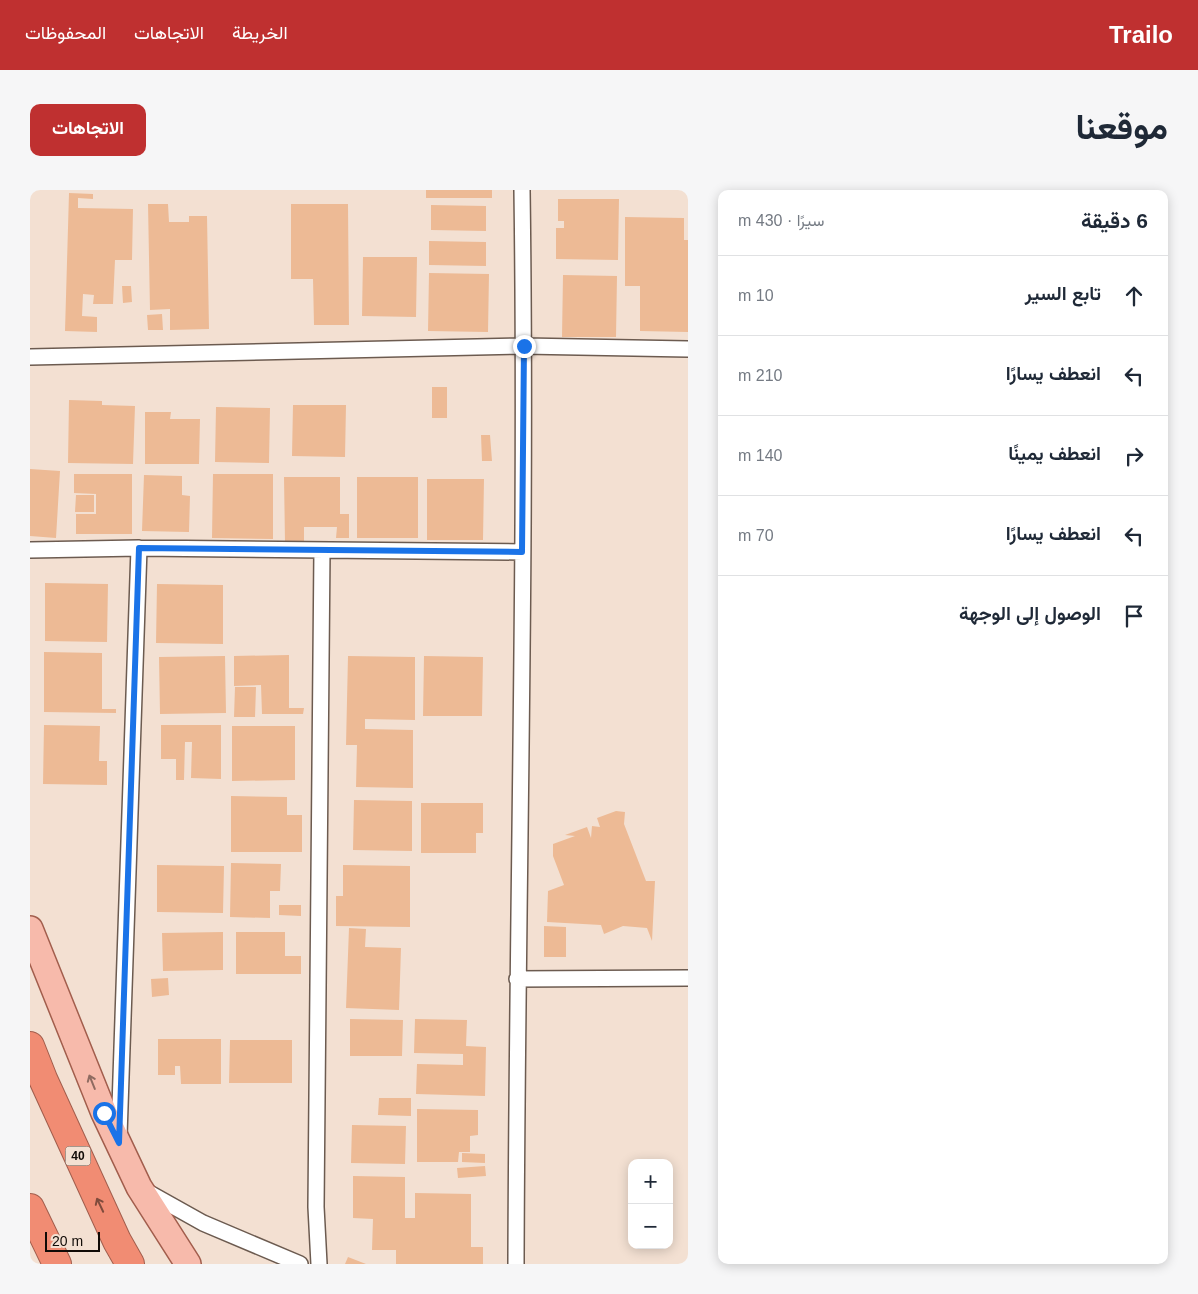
<!DOCTYPE html>
<html lang="ar">
<meta charset="utf-8">
<style>
body{margin:0;font-family:Arial,Vazirmatn,sans-serif;background:#f6f6f7;color:#1f2937;direction:rtl}
.controls{position:absolute;right:15px;bottom:15px;display:grid;overflow:hidden;border-radius:10px;box-shadow:0 2px 12px #0003}
.controls button{width:45px;height:45px;display:grid;place-items:center;padding:0;border:0;border-bottom:1px solid #e0e1e3;background:#fff;color:#1f2937;font:25px sans-serif}
.scale{position:absolute;left:15px;bottom:12px;width:55px;box-sizing:border-box;padding-left:5px;border:2px solid #100a06;border-top:0;font-size:14px;line-height:18px;white-space:nowrap;color:#100a06;-webkit-text-stroke:4px #f3e0d2;paint-order:stroke}
.stop{position:absolute;width:15px;height:15px;margin:-11px;border:4px solid #1a73e8;border-radius:50%;background:#fff}
.stop.end{background:#1a73e8;border-color:#fff;box-shadow:0 1px 5px #0008}
.list{margin:0;padding:0;list-style:none}
h2{display:flex;justify-content:space-between;align-items:center;height:65px;margin:0;padding:0 20px;font-size:21px}
h2 small{font-size:16px;font-weight:400;color:#747a83}
.list li{display:grid;grid-template-columns:32px 1fr auto;gap:15px;align-items:center;box-sizing:border-box;height:80px;padding:0 20px;border-top:1px solid #e0e1e3}
.list b{display:block;font-size:19px;white-space:nowrap}
.list em{font-size:16px;font-style:normal;color:#747a83}
.icon{flex:none;width:28px;height:28px;fill:none;stroke:currentColor;stroke-width:2;stroke-linecap:round;stroke-linejoin:round}
.map{position:relative;flex:none;width:658px;height:1074px;overflow:hidden;direction:ltr;border-radius:10px}
header{display:flex;align-items:center;gap:30px;box-sizing:border-box;height:70px;padding:0 25px;background:#bf3030;color:#fff}
header strong{font-size:24px}
nav{display:flex;gap:28px;margin-inline-start:auto;font-size:18px}
.intro{display:flex;align-items:center;justify-content:space-between;box-sizing:border-box;height:120px;padding:0 30px}
h1{margin:0;font-size:35px}
.button{padding:12px 22px;border-radius:10px;background:#bf3030;color:#fff;font-size:18px;font-weight:700}
main{display:flex;gap:30px;padding:0 30px}
aside{flex:1;background:#fff;border-radius:10px;box-shadow:0 2px 12px #0003}
.map>svg:first-child{display:block}
</style>
<header>
<strong>Trailo</strong>
<nav><a>الخريطة</a><a>الاتجاهات</a><a>المحفوظات</a></nav>
</header>
<div class="intro"><h1>موقعنا</h1><a class="button">الاتجاهات</a></div>
<main>
<aside>
<h2>6 دقيقة<small>سيرًا · 430 m</small></h2>
<ul class="list">
<li><svg class="icon" aria-label="ahead" viewBox="0 0 24 24"><path d="M12 20V5M6 11l6-6 6 6"/></svg><div><b>تابع السير</b></div><em>10 m</em></li>
<li><svg class="icon" aria-label="left" viewBox="0 0 24 24"><path d="M17 20v-9H6M10 6l-5 5 5 5"/></svg><div><b>انعطف يسارًا</b></div><em>210 m</em></li>
<li><svg class="icon" aria-label="right" viewBox="0 0 24 24"><path d="M7 20v-9h11M14 6l5 5-5 5"/></svg><div><b>انعطف يمينًا</b></div><em>140 m</em></li>
<li><svg class="icon" aria-label="left" viewBox="0 0 24 24"><path d="M17 20v-9H6M10 6l-5 5 5 5"/></svg><div><b>انعطف يسارًا</b></div><em>70 m</em></li>
<li><svg class="icon" aria-label="arrive" viewBox="0 0 24 24"><path d="M6 21V4h12l-3 4 3 4H6"/></svg><div><b>الوصول إلى الوجهة</b></div></li>
</ul>
</aside>
<div class="map">
<svg width="658" height="1074" viewBox="0 0 658 1074">
<rect width="100%" height="100%" fill="#f3e0d2"/>
<path fill="#edba95" d="M 396,0 L 462,0 L 462,8 L 396,8 Z
M 39,3 L 63,4 L 63,9 L 48,8 L 48,18 L 103,19 L 102,70 L 85,70 L 83,114 L 63,114 L 64,105 L 53,104 L 52,126 L 67,127 L 67,142 L 35,141 Z
M 528,9 L 589,9 L 588,70 L 526,69 L 526,38 L 534,38 L 534,31 L 528,31 Z
M 118,14 L 138,14 L 139,32 L 159,32 L 159,26 L 177,26 L 179,139 L 140,140 L 140,119 L 120,120 Z
M 261,14 L 318,14 L 319,135 L 284,135 L 283,89 L 261,89 Z
M 401,15 L 456,16 L 456,41 L 401,40 Z
M 595,27 L 654,28 L 654,50 L 658,50 L 658,142 L 610,141 L 610,96 L 595,96 Z
M 399,51 L 456,52 L 456,76 L 399,75 Z
M 333,67 L 387,67 L 386,127 L 332,126 Z
M 399,83 L 459,84 L 458,142 L 398,141 Z
M 533,85 L 587,86 L 586,147 L 532,147 Z
M 92,96 L 101,96 L 102,112 L 93,113 Z
M 132,124 L 133,140 L 118,140 L 117,125 Z
M 402,197 L 417,197 L 417,228 L 402,228 Z
M 39,210 L 72,211 L 72,215 L 105,216 L 103,274 L 38,273 Z
M 263,215 L 316,215 L 315,267 L 262,266 Z
M 186,217 L 240,218 L 239,273 L 185,272 Z
M 115,222 L 141,222 L 140,229 L 170,229 L 169,274 L 115,274 Z
M 451,245 L 460,245 L 462,271 L 452,271 Z
M 0,279 L 30,281 L 26,348 L 0,346 Z
M 44,284 L 102,284 L 102,344 L 46,344 L 46,324 L 66,324 L 66,304 L 44,303 Z
M 183,284 L 243,284 L 243,349 L 182,348 Z
M 114,285 L 152,286 L 152,305 L 160,306 L 159,342 L 112,341 Z
M 254,287 L 310,287 L 310,324 L 319,324 L 319,348 L 306,348 L 307,337 L 274,337 L 274,352 L 255,352 Z
M 327,287 L 388,287 L 388,348 L 327,348 Z
M 397,289 L 454,289 L 453,350 L 397,350 Z
M 46,305 L 64,305 L 64,322 L 45,322 Z
M 15,393 L 78,394 L 77,452 L 15,451 Z
M 127,394 L 193,395 L 193,454 L 126,453 Z
M 14,462 L 72,463 L 72,519 L 86,519 L 86,523 L 14,522 Z
M 259,465 L 259,518 L 274,518 L 273,524 L 232,524 L 231,495 L 204,496 L 204,466 Z
M 195,466 L 196,523 L 130,524 L 129,467 Z
M 318,466 L 385,467 L 385,530 L 335,529 L 335,539 L 383,540 L 383,598 L 326,597 L 327,555 L 316,555 Z
M 394,466 L 453,467 L 452,526 L 393,526 Z
M 205,497 L 226,497 L 225,527 L 204,527 Z
M 14,535 L 70,536 L 69,571 L 77,571 L 77,595 L 13,594 Z
M 131,535 L 191,535 L 191,589 L 161,588 L 162,552 L 155,552 L 154,590 L 146,590 L 146,569 L 131,569 Z
M 202,536 L 265,536 L 265,590 L 202,591 Z
M 201,606 L 257,607 L 257,625 L 272,625 L 272,662 L 201,662 Z
M 324,610 L 382,611 L 382,661 L 323,660 Z
M 391,613 L 453,613 L 453,643 L 446,643 L 446,663 L 391,663 Z
M 586,621 L 595,622 L 594,634 L 616,691 L 625,691 L 622,751 L 617,738 L 593,736 L 574,744 L 571,735 L 517,732 L 518,701 L 534,695 L 523,666 L 523,654 L 545,646 L 535,645 L 557,637 L 561,648 L 562,636 L 570,637 L 567,628 Z
M 201,673 L 251,674 L 250,701 L 240,701 L 240,728 L 200,727 Z
M 127,675 L 194,676 L 193,723 L 127,722 Z
M 313,675 L 380,676 L 380,737 L 306,736 L 306,706 L 313,706 Z
M 249,715 L 271,715 L 271,726 L 249,725 Z
M 514,736 L 536,737 L 536,767 L 514,767 Z
M 319,738 L 336,739 L 335,757 L 371,758 L 369,820 L 316,818 Z
M 193,742 L 193,780 L 133,781 L 132,743 Z
M 206,742 L 255,742 L 255,766 L 271,766 L 271,784 L 206,784 Z
M 138,788 L 139,805 L 122,807 L 121,789 Z
M 320,829 L 373,830 L 372,866 L 320,866 Z
M 385,829 L 437,830 L 436,856 L 456,857 L 455,906 L 386,904 L 387,874 L 433,875 L 433,864 L 384,863 Z
M 128,849 L 191,849 L 191,894 L 151,894 L 150,876 L 145,876 L 145,885 L 128,885 Z
M 200,850 L 262,850 L 262,893 L 199,893 Z
M 349,908 L 381,908 L 381,926 L 348,925 Z
M 387,919 L 448,920 L 448,945 L 440,946 L 440,962 L 429,962 L 428,972 L 387,972 Z
M 322,935 L 376,936 L 375,974 L 321,973 Z
M 432,963 L 455,964 L 455,973 L 432,972 Z
M 455,976 L 456,986 L 428,988 L 427,978 Z
M 323,986 L 375,987 L 375,1028 L 385,1028 L 385,1003 L 441,1004 L 441,1057 L 453,1057 L 453,1074 L 366,1074 L 366,1060 L 342,1060 L 343,1029 L 323,1028 Z
M 318,1067 L 336,1074 L 315,1074 Z"/>
<g fill="none" stroke-linecap="round" stroke-linejoin="round">
<g stroke="#6c5b50" stroke-width="18">
<path id="minor" d="M 0,167 L 494,156 L 658,159
M 0,360 L 109,358 L 492,362
M 487,789 L 658,788
M 89,946 L 109,358
M 114,1000 L 173,1033 L 270,1074
M 289,1074 L 286,1017 L 292,360
M 486,1074 C 487,716 497,358 492,0"/>
</g>
<g stroke="#a25e4d" stroke-width="28">
<path id="primary" d="M 0,739 L 74,923 L 109,997 L 158,1074"/>
</g>
<g stroke="#a25e4d" stroke-width="30">
<path id="motorway" d="M 0,856 L 13,889 L 87,1051 L 100,1074
M 0,1018 L 27,1074"/>
</g>
<use href="#minor" stroke="#fff" stroke-width="15"/>
<use href="#primary" stroke="#f7baab" stroke-width="25"/>
<use href="#motorway" stroke="#f18c73" stroke-width="28"/>
</g>
<defs><path id="oneway-shaft" d="M-6 0H5M1.5-3L5.5 0L1.5 3" fill="none" stroke-width="1.6" stroke-linecap="round" stroke-linejoin="round" transform="scale(1.25)"/></defs>
<use stroke="#8f6b61" href="#oneway-shaft" transform="translate(62 892) rotate(-112)"/>
<use stroke="#804b3c" href="#oneway-shaft" transform="translate(70 1015) rotate(-115)"/>
<g fill="none" stroke-linecap="round" stroke-linejoin="round">
<path stroke="#1a73e8" stroke-width="6" d="M 74,923 L 89,953 L 109,358 L 492,362 L 494,156"/>
</g>
<g text-anchor="middle" dominant-baseline="central" stroke-width="4" stroke-linejoin="round" paint-order="stroke">
<rect fill="#f3e0d2" stroke="#544a43" stroke-width="1" x="35.5" y="956.5" width="25" height="19" rx="4"/>
<g font-size="12" font-weight="bold" fill="#100a06">
<text x="48" y="966">40</text>
</g>
</g>
</svg>
<div class="controls">
<button>+</button>
<button>−</button>
</div>
<div class="scale">20 m</div>
<div class="stop" style="left:74px;top:923px"></div>
<div class="stop end" style="left:494px;top:156px"></div>
</div>
</main>
